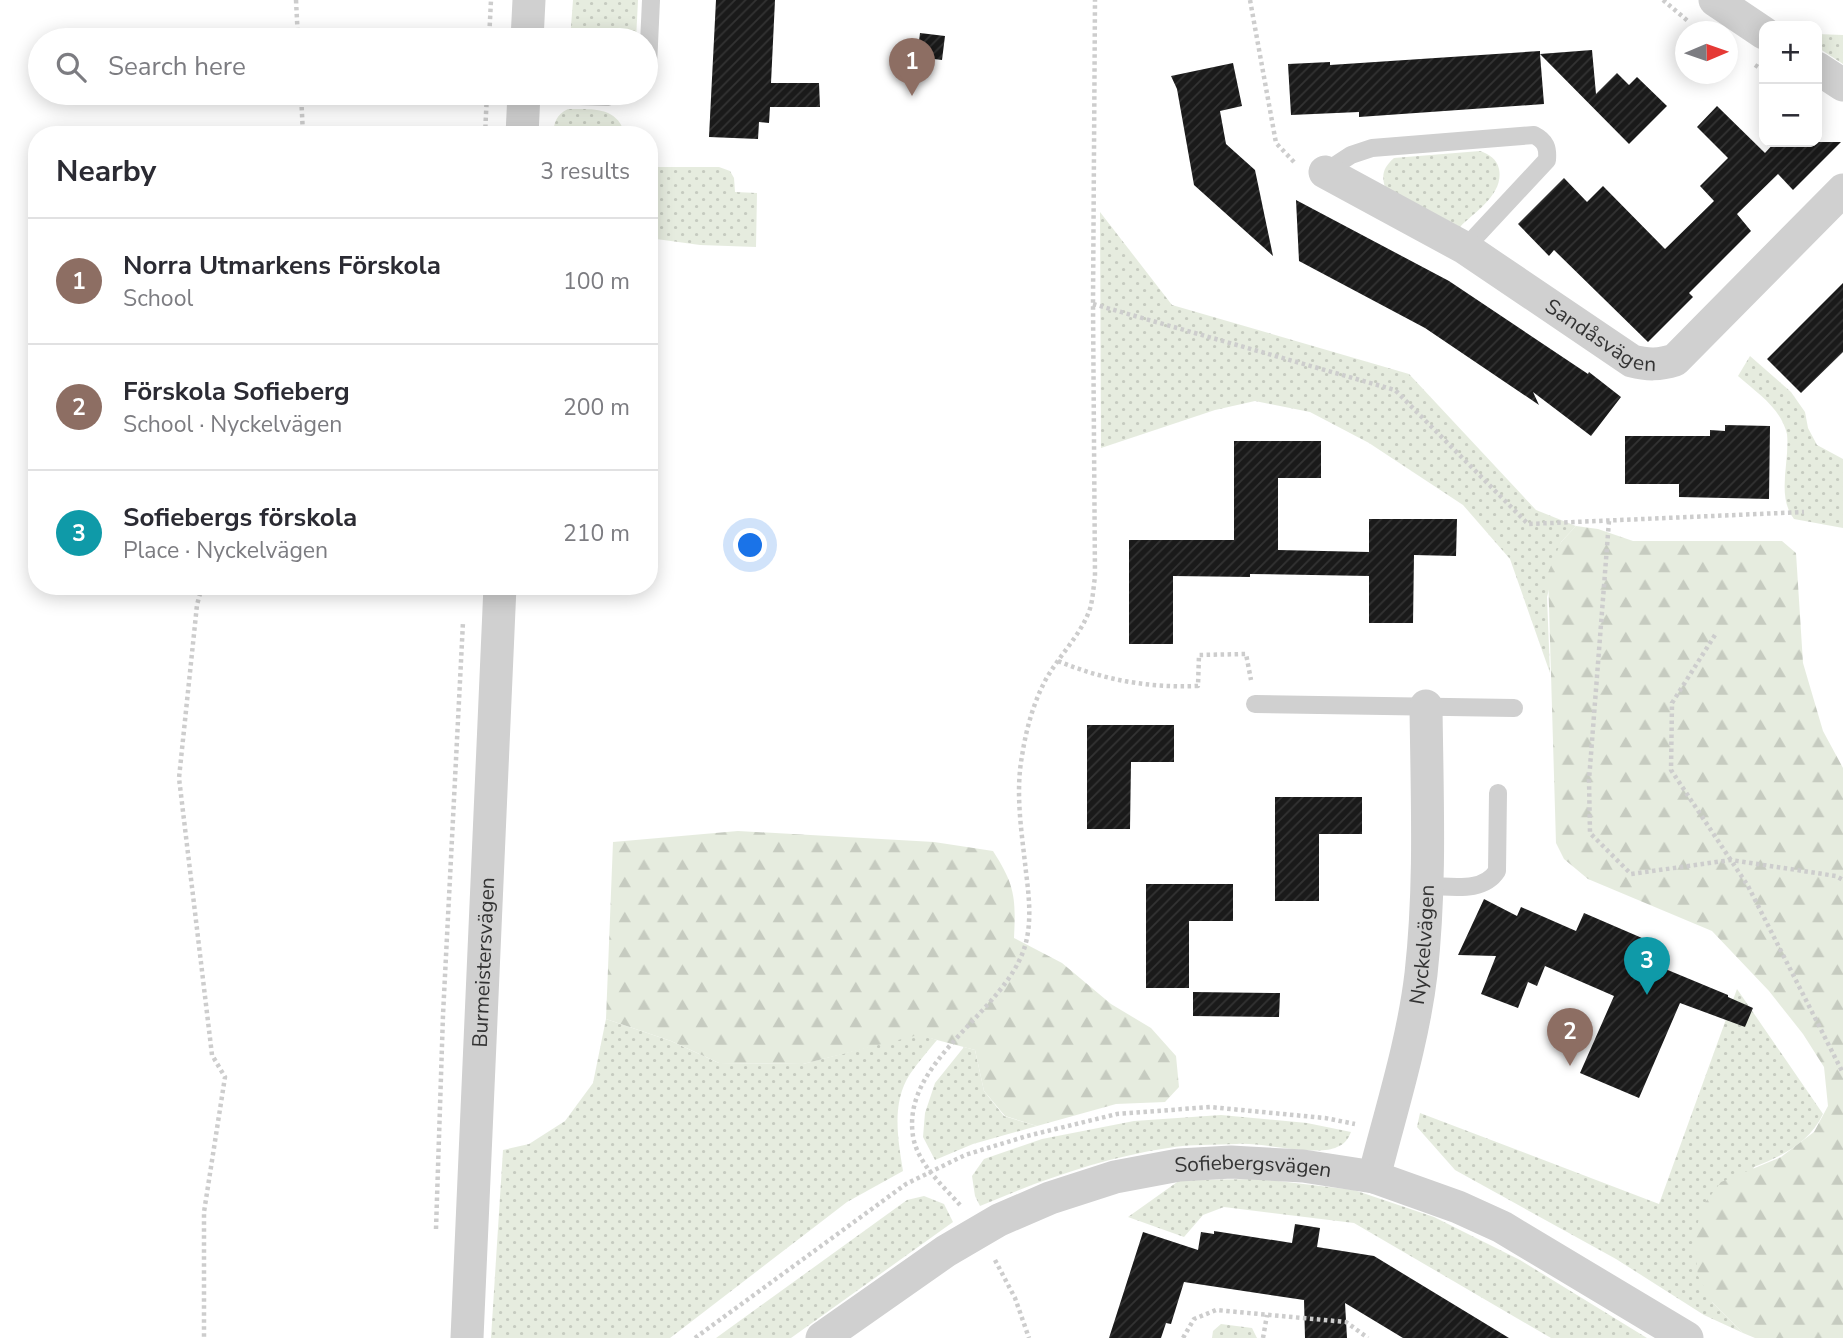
<!DOCTYPE html>
<meta charset="utf-8">
<style>
body{margin:0;font-family:"Nunito Sans",sans-serif;background:#f7f7f7;color:#2b2b33}
.controls{position:absolute;right:21px;top:21px;display:grid;overflow:hidden;border-radius:14px;box-shadow:0 4px 18px #0003}
.controls button{width:63px;height:63px;display:grid;place-items:center;padding:0;border:0;border-bottom:2px solid #e1e1e2;background:#fff;color:#2b2b33;font:35px sans-serif}
.compass{position:absolute;left:1675px;top:21px;width:63px;height:63px;border-radius:50%;background:#fff;box-shadow:0 4px 18px #0003;rotate:88deg}
.you{position:absolute;left:751px;top:546px;width:24px;height:24px;margin:-18px;border:5px solid #fff;border-radius:50%;background:#1a73e8;box-shadow:0 0 0 10px #1a73e833}
.badge{display:grid;place-items:center;width:46px;height:46px;border-radius:50%;background:#2563eb;color:#fff;font-size:23px;font-weight:700}
.pin{position:absolute;translate:-50% -58px;filter:drop-shadow(0 2px 4px #0008)}
.pin::after{content:'';position:absolute;top:37px;width:24px;height:21px;background:inherit;clip-path:polygon(0 0,100% 0,50% 100%)}
.list{margin:0;padding:0;list-style:none}
h2{display:flex;justify-content:space-between;align-items:center;height:91px;margin:0;padding:0 28px;font-size:30px}
h2 small{font-size:23px;font-weight:400;color:#7c7c81}
.list li{display:grid;grid-template-columns:46px 1fr auto;gap:21px;align-items:center;box-sizing:border-box;height:126px;padding:0 28px;border-top:2px solid #e1e1e2}
.list b{display:block;font-size:26px;white-space:nowrap}
.list p{margin:0;font-size:23px;white-space:nowrap;color:#7c7c81}
.list em{font-size:23px;font-style:normal;color:#7c7c81}
.icon{flex:none;width:38px;height:38px;fill:none;stroke:currentColor;stroke-width:2;stroke-linecap:round;stroke-linejoin:round}
.map{position:relative;flex:none;width:1843px;height:1338px;overflow:hidden}
.search{position:absolute;background:#fff;box-shadow:0 4px 18px #0003;left:28px;top:28px;width:630px;height:77px;display:flex;align-items:center;gap:18px;box-sizing:border-box;padding:0 24px;border-radius:38px;color:#7c7c81;font-size:26px}
.panel{position:absolute;background:#fff;box-shadow:0 4px 18px #0003;left:28px;top:126px;width:630px;height:469px;border-radius:28px}
.map>svg:first-child{display:block}
</style>
<div class="map">
<svg width="1843" height="1338" viewBox="0 0 1843 1338">
<defs>
<pattern id="green-dots" width="8" height="8" patternUnits="userSpaceOnUse" patternTransform="scale(1.75)"><rect width="8" height="8" fill="#e6ecdf"/><path d="M2 2h.1M6 6h.1" fill="none" stroke="#c6cbc0" stroke-width="1.8" stroke-linecap="round"/></pattern>
<pattern id="forest-firs" width="22" height="20" patternUnits="userSpaceOnUse" patternTransform="scale(1.75)"><rect width="22" height="20" fill="#e6ecdf"/><path d="M5 1l3.5 6h-7zM16 11l3.5 6h-7z" fill="#c6cbc0"/></pattern>
<pattern id="building-hatch" width="6" height="6" patternUnits="userSpaceOnUse" patternTransform="scale(1.75)"><rect width="6" height="6" fill="#1a1a1a"/><path d="M-1 1l2-2M0 6l6-6M5 7l2-2" fill="none" stroke="#333"/></pattern>
</defs>
<rect width="100%" height="100%" fill="#fff"/>
<path fill="url(#green-dots)" d="M 573,0 L 638,0 L 636,40 L 570,40 Z
M 1817,34 L 1843,35 L 1843,64 L 1817,47 Z
M 568,109 C 592,109 618,106 625,135 L 553,135 C 554,122 556,115 568,109 Z
M 1480,151 C 1489,154 1497,159 1499,169 C 1504,194 1476,211 1460,227 L 1385,187 C 1381,174 1384,167 1394,158 Z
M 649,167 L 719,167 L 730,171 L 734,178 L 735,192 L 757,193 L 756,247 L 700,245 L 649,238 Z
M 1100,212 L 1172,305 L 1409,374 L 1536,510 L 1576,526 L 1561,542 L 1547,597 L 1550,673 L 1510,559 L 1463,505 L 1369,443 L 1310,412 L 1255,401 L 1215,410 L 1101,448 Z
M 1750,356 L 1791,392 L 1805,412 L 1808,428 L 1817,445 L 1843,459 L 1843,528 L 1794,519 C 1776,496 1790,462 1787,434 C 1781,408 1757,393 1738,376 Z
M 1737,989 L 1823,1114 C 1809,1143 1784,1155 1754,1167 L 1712,1302 L 1743,1333 L 1704,1315 L 1616,1259 L 1455,1170 L 1417,1127 L 1420,1113 L 1659,1204 Z
M 606,1019 L 671,1041 L 719,1063 L 803,1064 L 918,1034 L 937,1040 C 928,1051 918,1062 910,1074 C 891,1103 898,1139 903,1171 L 847,1202 L 670,1338 L 491,1338 L 503,1150 L 529,1144 L 565,1121 L 593,1083 Z
M 964,1047 L 975,1050 L 984,1091 L 1004,1116 L 1037,1126 L 973,1144 L 935,1160 L 923,1137 L 925,1113 L 935,1083 Z
M 1221,1115 L 1307,1123 L 1351,1132 C 1348,1139 1345,1144 1337,1147 C 1318,1157 1262,1142 1237,1144 C 1214,1145 1190,1144 1168,1148 C 1102,1158 1041,1180 980,1206 L 975,1196 L 972,1176 L 984,1159 L 1042,1139 L 1134,1121 Z
M 1262,1179 L 1354,1190 L 1434,1217 L 1520,1260 L 1647,1338 L 1551,1338 L 1354,1223 L 1224,1207 L 1203,1215 L 1184,1237 L 1128,1217 L 1180,1180 Z
M 924,1196 L 944,1204 L 953,1222 L 791,1338 L 716,1338 L 907,1200 Z
M 1221,1324 L 1252,1328 L 1257,1338 L 1212,1338 L 1213,1331 Z"/>
<path fill="url(#forest-firs)" d="M 1576,526 L 1598,529 L 1633,541 L 1782,541 L 1796,553 L 1803,663 L 1823,731 L 1843,768 L 1843,1338 L 1755,1338 L 1743,1333 L 1712,1302 L 1698,1276 L 1694,1242 L 1701,1208 L 1721,1182 L 1781,1157 L 1814,1132 L 1828,1106 L 1824,1067 L 1803,1034 L 1769,991 L 1712,931 L 1588,879 L 1564,859 L 1556,843 L 1548,573 L 1561,542 Z
M 738,831 L 934,842 L 993,851 C 1015,885 1016,898 1014,938 L 1062,963 L 1111,1004 L 1151,1028 L 1176,1056 L 1179,1087 L 1165,1102 L 1116,1104 L 1037,1126 L 1005,1116 L 984,1091 L 975,1050 L 918,1035 L 803,1064 L 719,1063 L 671,1041 L 606,1019 L 613,842 Z"/>
<path fill="url(#building-hatch)" d="M 716,0 L 775,0 L 771,83 L 819,83 L 820,107 L 770,107 L 769,123 L 759,122 L 758,139 L 709,137 Z
M 920,33 L 945,36 L 942,60 L 917,57 Z
M 1592,50 L 1596,94 L 1617,73 L 1629,85 L 1637,77 L 1667,106 L 1629,144 L 1540,54 L 1544,104 L 1359,117 L 1359,112 L 1291,115 L 1288,64 L 1330,62 L 1330,65 L 1540,51 L 1540,54 Z
M 1233,63 L 1242,106 L 1220,111 L 1226,144 L 1255,170 L 1273,256 L 1194,185 L 1177,89 L 1171,76 Z
M 1717,106 L 1765,153 L 1775,142 L 1841,142 L 1793,190 L 1778,174 L 1737,214 L 1751,231 L 1689,293 L 1693,297 L 1648,342 L 1554,250 L 1549,256 L 1518,224 L 1564,178 L 1587,202 L 1603,186 L 1665,249 L 1714,201 L 1700,186 L 1728,158 L 1697,127 Z
M 1296,200 L 1449,281 L 1588,374 L 1589,372 L 1621,397 L 1591,436 L 1533,392 L 1539,405 L 1425,328 L 1299,261 Z
M 1843,283 L 1843,352 L 1801,393 L 1767,359 Z
M 1725,425 L 1770,426 L 1769,499 L 1679,497 L 1679,484 L 1625,484 L 1625,436 L 1710,436 L 1710,430 L 1725,431 Z
M 1234,441 L 1321,441 L 1321,478 L 1278,478 L 1278,550 L 1369,552 L 1369,519 L 1457,519 L 1456,556 L 1414,555 L 1413,623 L 1369,623 L 1369,572 L 1369,576 L 1250,574 L 1250,577 L 1173,576 L 1173,644 L 1129,644 L 1129,540 L 1234,540 Z
M 1087,725 L 1174,725 L 1174,762 L 1131,762 L 1130,829 L 1087,829 Z
M 1275,797 L 1362,797 L 1362,834 L 1319,834 L 1319,901 L 1275,901 Z
M 1146,884 L 1233,884 L 1233,921 L 1189,921 L 1189,988 L 1146,988 Z
M 1484,899 L 1517,916 L 1521,907 L 1576,931 L 1584,913 L 1642,938 L 1634,956 L 1728,995 L 1728,997 L 1753,1008 L 1745,1027 L 1680,1003 L 1639,1098 L 1580,1073 L 1614,996 L 1545,966 L 1537,986 L 1528,982 L 1518,1008 L 1481,994 L 1496,956 L 1458,955 Z
M 1193,992 L 1280,993 L 1279,1017 L 1193,1016 Z
M 1295,1224 L 1320,1228 L 1317,1247 L 1374,1256 L 1509,1338 L 1403,1338 L 1345,1303 L 1347,1338 L 1305,1338 L 1304,1300 L 1184,1282 L 1171,1324 L 1166,1323 L 1161,1338 L 1109,1338 L 1143,1232 L 1198,1250 L 1201,1232 L 1214,1234 L 1214,1231 L 1292,1243 Z"/>
<g fill="none" stroke-linecap="round" stroke-linejoin="round">
<path stroke="#cdcdcd" stroke-width="4.5" stroke-dasharray="3.5 3.5" stroke-linecap="butt" d="M 296,0 L 298,40
M 1250,0 L 1276,143 L 1294,162
M 1663,0 L 1689,22
M 489,40 L 491,0
M 1755,65 L 1764,71
M 301,93 L 303,135
M 485,135 L 487,93
M 1093,304 L 1395,390 L 1528,524 L 1804,512
M 1609,521 L 1589,780 L 1590,833 L 1631,874 L 1731,860 L 1836,876 L 1843,880
M 202,586 L 197,605 L 179,778 L 212,1055 L 225,1077 L 204,1212 L 204,1338
M 1715,635 L 1672,703 L 1671,770 L 1748,886 L 1843,1073
M 1058,661 C 1104,680 1148,688 1198,686 L 1199,655 L 1246,654 L 1251,680
M 960,1205 C 943,1186 917,1163 913,1136 C 901,1060 1005,1013 1025,946 C 1032,922 1029,896 1026,872 C 1022,834 1015,794 1022,756 C 1026,730 1033,704 1045,681 C 1058,657 1078,638 1088,614 C 1093,603 1093,589 1095,577 L 1093,304 L 1095,0
M 436,1229 L 443,1015 L 463,622
M 995,1260 L 1015,1298 L 1029,1338
M 695,1338 L 906,1184 L 965,1155 L 1027,1136 L 1117,1114 L 1210,1107 L 1325,1118 L 1355,1124
M 1183,1338 L 1194,1319 L 1216,1310 L 1346,1322 L 1368,1338
M 1263,1338 L 1267,1315"/>
<path stroke="#d0d0d0" stroke-width="18" d="M 646,69 L 648,66 L 651,0
M 524,94 L 607,97 L 618,93
M 1325,172 L 1351,155 L 1372,148 L 1534,135 C 1546,141 1548,148 1547,160 L 1465,248
M 1255,704 L 1514,708
M 1428,886 C 1452,886 1483,893 1497,871 L 1498,793"/>
<g stroke="#d0d0d0" stroke-width="33">
<path d="M 1715,0 L 1764,33"/>
<path d="M 527,40 L 529,0"/>
<path d="M 1817,68 L 1843,85"/>
<path d="M 522,135 L 524,93"/>
<path id="s1" d="M 1325,172 L 1465,248 L 1632,361 C 1648,365 1659,365 1675,360 L 1843,190"/>
<path id="s2" d="M 1374,1177 C 1391,1110 1413,1042 1421,974 C 1431,885 1427,796 1426,706"/>
<path id="s3" d="M 467,1338 L 500,586"/>
<path id="s4" d="M 822,1338 L 946,1251 L 999,1220 L 1050,1198 L 1115,1177 L 1179,1165 L 1231,1162 L 1303,1166 L 1374,1177 L 1458,1207 L 1502,1227 L 1687,1338"/>
</g>
</g>
<g text-anchor="middle" dominant-baseline="central" stroke-width="7" stroke-linejoin="round" paint-order="stroke">
<g font-size="21" fill="#333" stroke="#fff">
<text stroke="none"><textPath href="#s1" startOffset="322">Sandåsvägen</textPath></text>
<text stroke="none"><textPath href="#s2" startOffset="238">Nyckelvägen</textPath></text>
<text stroke="none"><textPath href="#s3" startOffset="376">Burmeistersvägen</textPath></text>
<text stroke="none"><textPath href="#s4" startOffset="476">Sofiebergsvägen</textPath></text>
</g>
</g>
</svg>
<div class="controls">
<button>+</button>
<button>−</button>
</div>
<svg class="compass" viewBox="-18 -18 36 36"><path d="M0-13l5 13h-10z" fill="#e53935"/><path d="M0 13l5-13h-10z" fill="#7c7c81"/></svg>
<div class="you"></div>
<div class="pin badge" style="left:912px;top:96px;background:#8d6e63">1</div>
<div class="pin badge" style="left:1570px;top:1066px;background:#8d6e63">2</div>
<div class="pin badge" style="left:1647px;top:995px;background:#0f9aa8">3</div>
<div class="search"><svg class="icon" aria-label="search" viewBox="0 0 24 24"><circle cx="10" cy="10" r="6"/><path d="M15 15l6 6"/></svg>Search here</div>
<section class="panel">
<h2>Nearby<small>3 results</small></h2>
<ul class="list">
<li><span class="badge" style="background:#8d6e63">1</span><div><b>Norra Utmarkens Förskola</b><p>School</p></div><em>100 m</em></li>
<li><span class="badge" style="background:#8d6e63">2</span><div><b>Förskola Sofieberg</b><p>School · Nyckelvägen</p></div><em>200 m</em></li>
<li><span class="badge" style="background:#0f9aa8">3</span><div><b>Sofiebergs förskola</b><p>Place · Nyckelvägen</p></div><em>210 m</em></li>
</ul>
</section>
</div>
